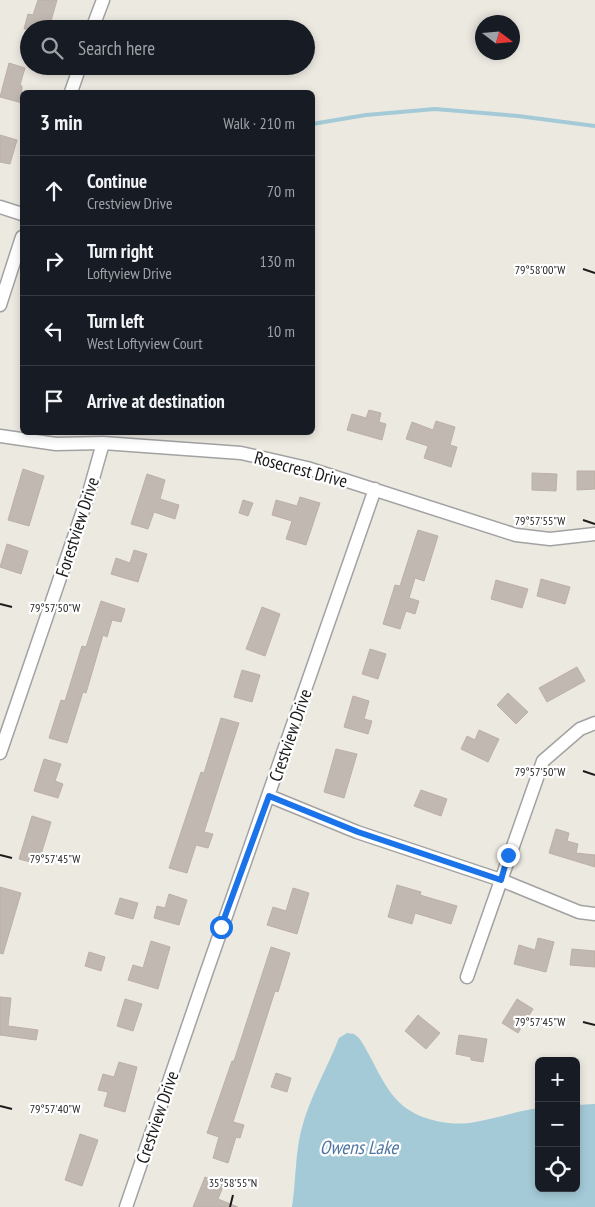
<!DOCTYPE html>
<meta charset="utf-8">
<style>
body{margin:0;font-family:"PT Sans Narrow",sans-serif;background:#242831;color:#f1f3f6}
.controls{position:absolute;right:15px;bottom:15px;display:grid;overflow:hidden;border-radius:8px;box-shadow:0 2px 8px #0003}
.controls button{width:45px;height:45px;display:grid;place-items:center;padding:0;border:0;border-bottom:1px solid #363941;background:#171b24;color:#f1f3f6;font:25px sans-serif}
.compass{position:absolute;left:475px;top:15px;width:45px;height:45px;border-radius:50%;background:#171b24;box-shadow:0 2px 8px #0003;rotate:106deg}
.stop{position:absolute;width:15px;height:15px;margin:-11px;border:4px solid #1a73e8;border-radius:50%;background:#fff}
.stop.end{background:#1a73e8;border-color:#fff;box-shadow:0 1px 5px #0008}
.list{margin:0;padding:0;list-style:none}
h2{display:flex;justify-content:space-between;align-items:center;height:65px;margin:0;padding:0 20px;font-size:21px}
h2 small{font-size:16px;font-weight:400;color:#9ea1a6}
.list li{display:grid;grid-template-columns:32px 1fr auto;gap:15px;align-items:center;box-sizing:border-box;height:70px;padding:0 20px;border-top:1px solid #363941}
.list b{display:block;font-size:19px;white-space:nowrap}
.list p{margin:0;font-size:16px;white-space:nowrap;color:#9ea1a6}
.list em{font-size:16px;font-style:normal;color:#9ea1a6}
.icon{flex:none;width:28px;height:28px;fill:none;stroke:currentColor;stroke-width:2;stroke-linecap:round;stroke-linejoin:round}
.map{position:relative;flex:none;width:595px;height:1207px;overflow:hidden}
.search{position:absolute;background:#171b24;box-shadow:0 2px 8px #0003;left:20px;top:20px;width:295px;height:55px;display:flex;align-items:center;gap:12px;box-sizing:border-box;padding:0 18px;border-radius:28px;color:#9ea1a6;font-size:19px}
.panel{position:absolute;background:#171b24;box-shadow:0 2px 8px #0003;left:20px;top:90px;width:295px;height:345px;border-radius:8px}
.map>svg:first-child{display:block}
</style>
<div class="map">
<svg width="595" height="1207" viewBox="0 0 595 1207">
<rect width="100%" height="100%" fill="#ece9e1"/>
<path fill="#a4cad7" d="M 347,1033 L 354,1034 L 359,1038 C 373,1058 382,1086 400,1103 C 417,1120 452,1127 475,1122 C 497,1118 517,1111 539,1108 L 539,1188 L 576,1188 L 576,1105 L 595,1104 L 595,1207 L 292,1207 C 296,1181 295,1156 301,1131 C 309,1098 327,1069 339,1038 Z"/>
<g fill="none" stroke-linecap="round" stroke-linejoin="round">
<path stroke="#a4cad7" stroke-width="4" d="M 312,124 L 366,115 L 435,109 L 518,116 L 595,126"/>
</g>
<path fill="#c0b8b1" stroke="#bdb0a5" d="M 38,0 L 57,0 L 51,21 L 69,26 L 69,29 L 24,29 L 28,14 L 33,15 Z
M 9,63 L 25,68 L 20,85 L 22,86 L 22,103 L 0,97 Z
M 0,135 L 17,140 L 10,164 L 0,162 Z
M 369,410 L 381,413 L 379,422 L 386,424 L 382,440 L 347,430 L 352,414 L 366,418 Z
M 436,421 L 455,427 L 450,445 L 457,447 L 451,467 L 424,458 L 428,446 L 406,439 L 412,422 L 433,430 Z
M 23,469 L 44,476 L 29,526 L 8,520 Z
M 577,471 L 595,471 L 595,489 L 577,490 Z
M 532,473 L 557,474 L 556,491 L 532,490 Z
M 147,474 L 165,480 L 160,499 L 179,505 L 175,519 L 154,512 L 148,529 L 131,524 Z
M 300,497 L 320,503 L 306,545 L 286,539 L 292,521 L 272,515 L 276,500 L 297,506 Z
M 243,500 L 253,503 L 248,516 L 239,513 Z
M 418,530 L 438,536 L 424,581 L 415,578 L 409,598 L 419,601 L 415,614 L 406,611 L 400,629 L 383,624 L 395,585 L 400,586 Z
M 7,544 L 28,551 L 21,574 L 0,567 Z
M 134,550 L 147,554 L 138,582 L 111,574 L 116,558 L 130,563 Z
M 541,579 L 570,587 L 565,604 L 537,596 Z
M 496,580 L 528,589 L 522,608 L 491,599 Z
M 101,601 L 125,609 L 121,622 L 112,620 L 107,637 L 103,635 L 86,693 L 83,692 L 67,743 L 49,738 L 61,700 L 65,701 L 82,646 L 86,647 Z
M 262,607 L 280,614 L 265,656 L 246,649 Z
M 370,649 L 386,654 L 378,679 L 362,674 Z
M 577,667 L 585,681 L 547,702 L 539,688 Z
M 242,670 L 260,675 L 252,702 L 234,697 Z
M 508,693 L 528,712 L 516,724 L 497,705 Z
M 353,696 L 369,701 L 364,719 L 372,721 L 368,734 L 344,727 Z
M 221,718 L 239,723 L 204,832 L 213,834 L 208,848 L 196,845 L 187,873 L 169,868 L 201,772 L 204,773 Z
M 479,730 L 499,739 L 488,762 L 461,749 L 467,736 L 475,740 Z
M 336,749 L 357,754 L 344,798 L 324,792 Z
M 44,759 L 61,764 L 55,781 L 63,784 L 58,798 L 34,791 Z
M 421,790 L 447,799 L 441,816 L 414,806 Z
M 32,816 L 51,822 L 38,864 L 19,859 Z
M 556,829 L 569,833 L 567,841 L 578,844 L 576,853 L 595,855 L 595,867 L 549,853 Z
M 397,885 L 421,892 L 420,895 L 457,906 L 451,924 L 415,913 L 412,924 L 388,917 Z
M 0,887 L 21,893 L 3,954 L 0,953 Z
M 293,888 L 309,893 L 297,934 L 267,925 L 273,907 L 286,911 Z
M 169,894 L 187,900 L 179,925 L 154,918 L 157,906 L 165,908 Z
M 120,898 L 138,903 L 133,919 L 115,914 Z
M 538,938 L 554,942 L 546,972 L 514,964 L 519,945 L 535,950 Z
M 151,941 L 170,947 L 158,989 L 128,980 L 133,965 L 143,968 Z
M 271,947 L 290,953 L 278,992 L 275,991 L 233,1122 L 244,1125 L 240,1138 L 236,1137 L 228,1163 L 213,1158 L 219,1137 L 207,1133 L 232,1061 L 234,1061 Z
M 572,949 L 595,951 L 595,967 L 570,965 Z
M 89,952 L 105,957 L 101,971 L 85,966 Z
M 0,997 L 11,998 L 8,1026 L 38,1030 L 36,1040 L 0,1035 Z
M 125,999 L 142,1004 L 133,1031 L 117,1026 Z
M 517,999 L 533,1009 L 518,1033 L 502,1023 Z
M 418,1015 L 440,1033 L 426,1049 L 405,1031 Z
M 459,1035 L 487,1039 L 483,1062 L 471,1060 L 471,1057 L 456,1054 Z
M 119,1062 L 137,1067 L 125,1112 L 104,1106 L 108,1092 L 98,1090 L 103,1074 L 114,1077 Z
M 276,1073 L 291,1078 L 287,1092 L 271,1087 Z
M 80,1134 L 98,1140 L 82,1186 L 65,1180 Z
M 205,1177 L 224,1184 L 218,1199 L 238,1207 L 193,1207 Z"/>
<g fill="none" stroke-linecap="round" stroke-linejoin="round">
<g stroke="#a2a2a2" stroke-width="15">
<path id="minor" d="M 92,29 L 103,0
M 71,92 L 80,66
M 0,207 L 22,214
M 0,305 L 22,237
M 0,436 L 56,444 L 103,443 L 241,453 L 307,468 L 516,535 L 550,539 L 595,534
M 0,753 L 88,496 L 103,443
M 269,796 L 357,832 L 501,880 L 579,912 L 595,914
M 467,977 L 543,761 L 580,729 L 595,723
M 126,1207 C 207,967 292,729 375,489"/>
</g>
<use href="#minor" stroke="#fff" stroke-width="12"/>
</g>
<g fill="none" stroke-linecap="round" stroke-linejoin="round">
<path stroke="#1a73e8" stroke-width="6" d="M 221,927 L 269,796 L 358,832 L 501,880 L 508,855"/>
</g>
<path fill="none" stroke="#1b1b1b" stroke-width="2" d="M 583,269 L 595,273M 583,520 L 595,524M 0,604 L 12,607M 583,771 L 595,775M 0,855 L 12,858M 583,1022 L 595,1025M 0,1106 L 12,1109M 230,1207 L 233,1195"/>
<g text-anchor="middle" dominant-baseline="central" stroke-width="4.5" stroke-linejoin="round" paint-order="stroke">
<g font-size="18" fill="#1b1b1b" stroke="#fff">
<text transform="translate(301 469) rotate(15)">Rosecrest Drive</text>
<text transform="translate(77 527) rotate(-72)">Forestview Drive</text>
<text transform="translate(290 735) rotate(-71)">Crestview Drive</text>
<text transform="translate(157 1117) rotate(-71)">Crestview Drive</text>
</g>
<g font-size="19" font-style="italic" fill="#4f76a3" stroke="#fff">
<text x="359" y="1147">Owens Lake</text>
</g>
</g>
<g font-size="12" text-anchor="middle" fill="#1b1b1b" stroke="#fff" stroke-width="4.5" stroke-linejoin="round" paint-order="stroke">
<text x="540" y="274">79°58'00"W</text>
<text x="540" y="525">79°57'55"W</text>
<text x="55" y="612">79°57'50"W</text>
<text x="540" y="776">79°57'50"W</text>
<text x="55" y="863">79°57'45"W</text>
<text x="540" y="1026">79°57'45"W</text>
<text x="55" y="1113">79°57'40"W</text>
<text x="233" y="1187">35°58'55"N</text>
</g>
</svg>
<div class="controls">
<button>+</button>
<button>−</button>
<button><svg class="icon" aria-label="locate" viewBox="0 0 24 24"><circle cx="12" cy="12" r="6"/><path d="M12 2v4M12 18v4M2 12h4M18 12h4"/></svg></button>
</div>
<svg class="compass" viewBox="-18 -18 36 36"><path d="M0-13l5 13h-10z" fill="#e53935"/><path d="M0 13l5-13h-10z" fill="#9ea1a6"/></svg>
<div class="stop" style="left:221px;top:927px"></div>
<div class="stop end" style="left:508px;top:855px"></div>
<div class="search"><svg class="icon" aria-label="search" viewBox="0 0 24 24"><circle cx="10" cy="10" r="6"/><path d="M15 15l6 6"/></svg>Search here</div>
<section class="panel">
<h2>3 min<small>Walk · 210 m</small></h2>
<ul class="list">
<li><svg class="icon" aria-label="ahead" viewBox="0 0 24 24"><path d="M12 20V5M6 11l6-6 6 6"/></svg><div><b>Continue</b><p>Crestview Drive</p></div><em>70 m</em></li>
<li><svg class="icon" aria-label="right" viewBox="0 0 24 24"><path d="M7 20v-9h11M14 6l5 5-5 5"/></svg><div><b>Turn right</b><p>Loftyview Drive</p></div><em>130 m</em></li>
<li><svg class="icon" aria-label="left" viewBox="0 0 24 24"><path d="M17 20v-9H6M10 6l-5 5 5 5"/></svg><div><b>Turn left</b><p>West Loftyview Court</p></div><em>10 m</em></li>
<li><svg class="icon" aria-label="arrive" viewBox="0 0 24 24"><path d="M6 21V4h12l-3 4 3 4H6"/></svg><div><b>Arrive at destination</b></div></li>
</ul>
</section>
</div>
